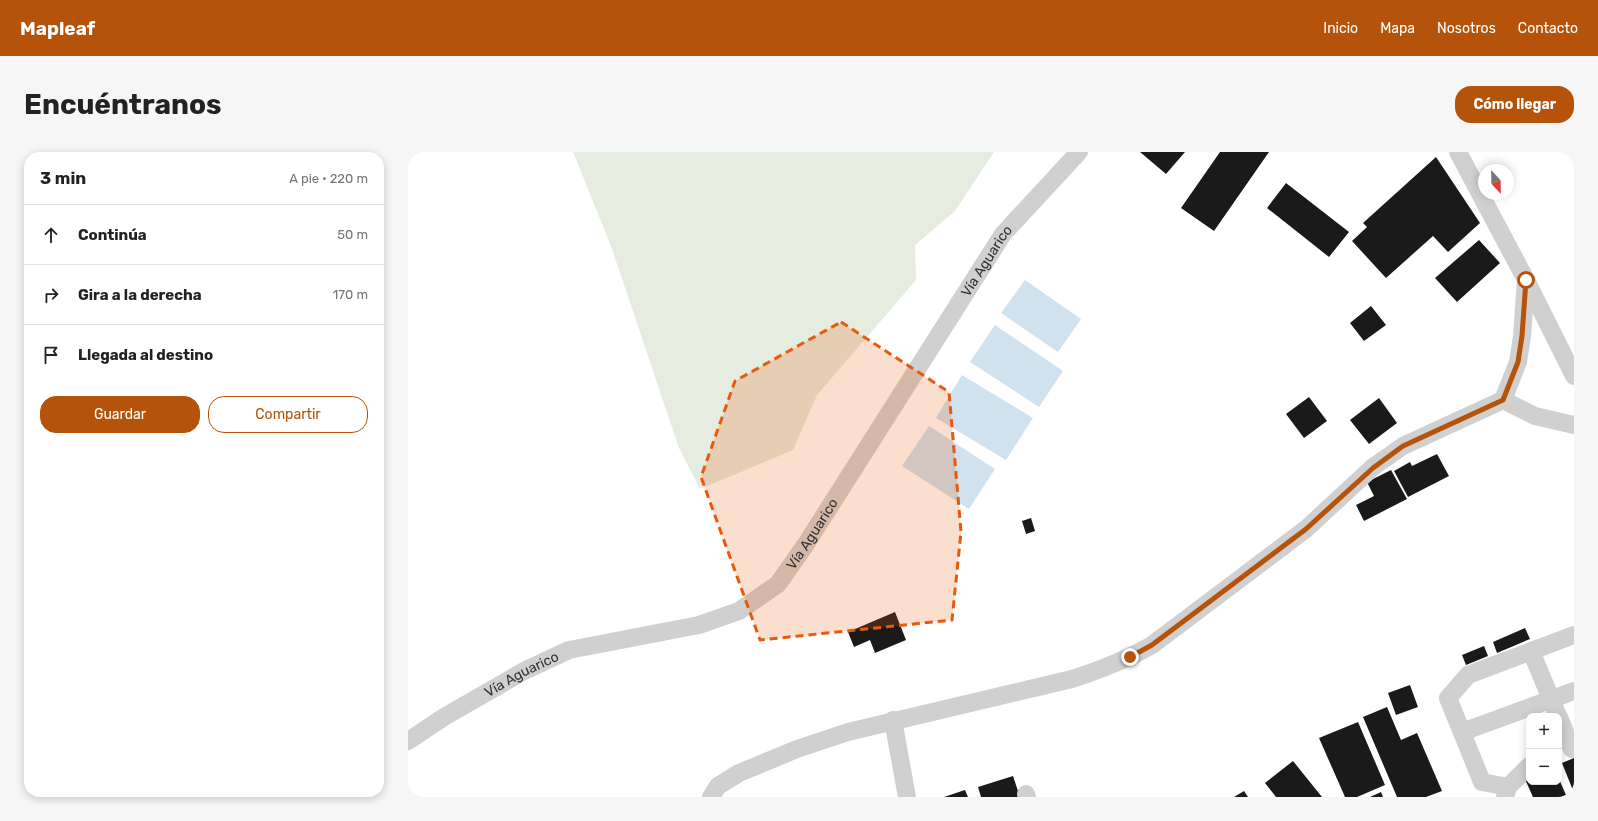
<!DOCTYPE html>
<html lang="es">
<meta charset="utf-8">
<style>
body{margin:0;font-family:Rubik,sans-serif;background:#f6f6f6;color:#222}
.controls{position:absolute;right:12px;bottom:12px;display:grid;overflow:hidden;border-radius:8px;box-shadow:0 2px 10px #0003}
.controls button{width:36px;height:36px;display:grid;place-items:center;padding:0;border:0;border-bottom:1px solid #e0e0e0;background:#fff;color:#222;font:20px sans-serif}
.compass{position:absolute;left:1070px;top:12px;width:36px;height:36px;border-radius:50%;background:#fff;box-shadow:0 2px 10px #0003;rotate:158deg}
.stop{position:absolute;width:12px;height:12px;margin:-9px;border:3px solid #b45309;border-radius:50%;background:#fff}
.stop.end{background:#b45309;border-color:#fff;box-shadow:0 1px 4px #0008}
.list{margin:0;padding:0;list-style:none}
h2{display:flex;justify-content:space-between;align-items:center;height:52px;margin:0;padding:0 16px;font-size:17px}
h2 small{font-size:13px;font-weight:400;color:#767676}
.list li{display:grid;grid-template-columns:26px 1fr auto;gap:12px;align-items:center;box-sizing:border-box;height:60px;padding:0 16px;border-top:1px solid #e0e0e0}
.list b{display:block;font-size:15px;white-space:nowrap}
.list em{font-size:13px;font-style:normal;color:#767676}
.actions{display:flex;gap:8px;padding:12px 16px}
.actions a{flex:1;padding:9px 0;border:1px solid #b45309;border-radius:16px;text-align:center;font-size:14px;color:#b45309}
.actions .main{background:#b45309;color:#fff}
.icon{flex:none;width:22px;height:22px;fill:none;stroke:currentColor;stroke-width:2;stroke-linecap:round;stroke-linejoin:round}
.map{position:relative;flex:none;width:1166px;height:645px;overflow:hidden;border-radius:16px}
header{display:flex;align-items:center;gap:24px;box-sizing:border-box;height:56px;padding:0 20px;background:#b45309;color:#fff}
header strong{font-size:19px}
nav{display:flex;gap:22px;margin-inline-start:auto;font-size:14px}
.intro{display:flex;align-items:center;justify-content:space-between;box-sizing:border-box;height:96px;padding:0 24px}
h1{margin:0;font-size:28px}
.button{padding:10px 18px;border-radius:16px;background:#b45309;color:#fff;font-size:14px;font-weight:700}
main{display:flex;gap:24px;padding:0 24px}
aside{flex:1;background:#fff;border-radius:16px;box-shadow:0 2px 10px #0003}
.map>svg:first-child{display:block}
</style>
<header>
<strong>Mapleaf</strong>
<nav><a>Inicio</a><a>Mapa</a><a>Nosotros</a><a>Contacto</a></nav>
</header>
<div class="intro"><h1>Encuéntranos</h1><a class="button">Cómo llegar</a></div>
<main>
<aside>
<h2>3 min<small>A pie · 220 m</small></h2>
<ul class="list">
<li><svg class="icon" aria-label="ahead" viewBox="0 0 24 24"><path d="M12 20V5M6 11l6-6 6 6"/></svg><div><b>Continúa</b></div><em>50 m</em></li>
<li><svg class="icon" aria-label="right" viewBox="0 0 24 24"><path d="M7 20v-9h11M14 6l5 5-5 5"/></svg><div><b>Gira a la derecha</b></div><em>170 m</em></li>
<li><svg class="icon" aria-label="arrive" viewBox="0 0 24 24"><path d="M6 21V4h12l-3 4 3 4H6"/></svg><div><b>Llegada al destino</b></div></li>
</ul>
<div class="actions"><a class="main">Guardar</a><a>Compartir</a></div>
</aside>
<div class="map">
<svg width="1166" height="645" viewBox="0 0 1166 645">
<rect width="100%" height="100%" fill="#fff"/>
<path fill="#e6ecdf" d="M 165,0 L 586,0 L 547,59 L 507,93 L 508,128 L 409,243 L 385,298 L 292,337 L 271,296 L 203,94 Z"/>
<path fill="#cfe2ee" d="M 617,128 L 673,167 L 650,200 L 593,161 Z
M 587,173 L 655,219 L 631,255 L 562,210 Z
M 554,223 L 625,266 L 598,308 L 528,266 Z
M 521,274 L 587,317 L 561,357 L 494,314 Z"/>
<path fill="#1a1a1a" d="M 732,0 L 777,0 L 758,22 Z
M 812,0 L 861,0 L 806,79 L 773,56 Z
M 1028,5 L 1072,71 L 1040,100 L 1025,84 L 978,126 L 944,89 L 959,75 L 955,71 Z
M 878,31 L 941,80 L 921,105 L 859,56 Z
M 1071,88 L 1092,111 L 1049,150 L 1027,126 Z
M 963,154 L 978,173 L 956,189 L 942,171 Z
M 901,245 L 919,269 L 896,286 L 878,262 Z
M 971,246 L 989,271 L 961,292 L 942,268 Z
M 1029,302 L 1041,324 L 1000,345 L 986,319 L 1002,310 L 1004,314 Z
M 983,318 L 999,347 L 956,369 L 948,353 L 966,344 L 959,330 Z
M 623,366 L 627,379 L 618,382 L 614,369 Z
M 487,460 L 498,488 L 467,501 L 462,488 L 446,495 L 440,480 Z
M 1117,476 L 1122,487 L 1089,501 L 1085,490 Z
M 1076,494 L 1080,504 L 1058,513 L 1054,503 Z
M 1002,533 L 1010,555 L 988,563 L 980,541 Z
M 979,555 L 993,588 L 1009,581 L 1034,639 L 1018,645 L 989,645 L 955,565 Z
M 950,570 L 977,633 L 949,645 L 937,645 L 911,586 Z
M 1166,606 L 1166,641 L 1154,611 Z
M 885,609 L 914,645 L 868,645 L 857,631 Z
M 1121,623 L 1121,630 L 1151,630 L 1151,627 L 1158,643 L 1153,645 L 1125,645 L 1116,625 Z
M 605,624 L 612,645 L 573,645 L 570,635 Z
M 557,638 L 560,645 L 536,645 Z
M 836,639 L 840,645 L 826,645 Z
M 973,640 L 975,645 L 962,645 Z"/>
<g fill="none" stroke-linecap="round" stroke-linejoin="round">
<g stroke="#d0d0d0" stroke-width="18">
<path d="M 1050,0 L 1118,128 L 1166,224"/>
<path d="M 1095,248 L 1110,210 L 1114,184 L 1118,128"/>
<path d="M 1123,499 L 1150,564"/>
<path d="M 1151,565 L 1164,597"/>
<path d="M 485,568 L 499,645"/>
<path d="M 1054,580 L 1166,539"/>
<path id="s1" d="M 0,589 L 36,565 L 116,519 L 161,498 L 291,473 L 331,459 L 370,432 L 398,392 L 595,82 L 671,0"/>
<path d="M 1100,635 L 1074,630 L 1040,546 L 1060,523 L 1166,483"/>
<path d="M 618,642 L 619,645"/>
<path d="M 303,645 L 310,634 L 331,621 L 389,597 L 440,580 L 664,527 C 692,518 718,508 744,493 L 898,377 L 965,315 L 995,294 L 1095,248 L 1127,264 L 1166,273"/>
<path d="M 1097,645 L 1100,635 L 1121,614"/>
</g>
</g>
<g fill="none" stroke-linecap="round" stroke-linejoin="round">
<path stroke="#b45309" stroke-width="5" d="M 722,505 L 744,493 L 898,377 L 965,316 L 995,294 L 1095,248 L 1110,210 L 1114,184 L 1118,128"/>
</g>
<path fill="#e8590c" fill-opacity="0.2" stroke="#e8590c" stroke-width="3" stroke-dasharray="8 5" stroke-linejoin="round" d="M 433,170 L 541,240 L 553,380 L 544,468 L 352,488 L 293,325 L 327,229 Z"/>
<g text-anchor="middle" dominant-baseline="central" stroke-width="4" stroke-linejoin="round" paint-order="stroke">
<g font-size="14" fill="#333" stroke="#fff">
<text stroke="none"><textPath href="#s1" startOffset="792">Vía Aguarico</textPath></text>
<text stroke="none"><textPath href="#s1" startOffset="468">Vía Aguarico</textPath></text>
<text stroke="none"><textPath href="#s1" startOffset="132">Vía Aguarico</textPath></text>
</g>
</g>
</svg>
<div class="controls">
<button>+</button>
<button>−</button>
</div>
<svg class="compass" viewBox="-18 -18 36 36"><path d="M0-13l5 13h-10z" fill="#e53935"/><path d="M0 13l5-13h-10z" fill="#767676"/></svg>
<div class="stop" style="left:1118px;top:128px"></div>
<div class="stop end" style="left:722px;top:505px"></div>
</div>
</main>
